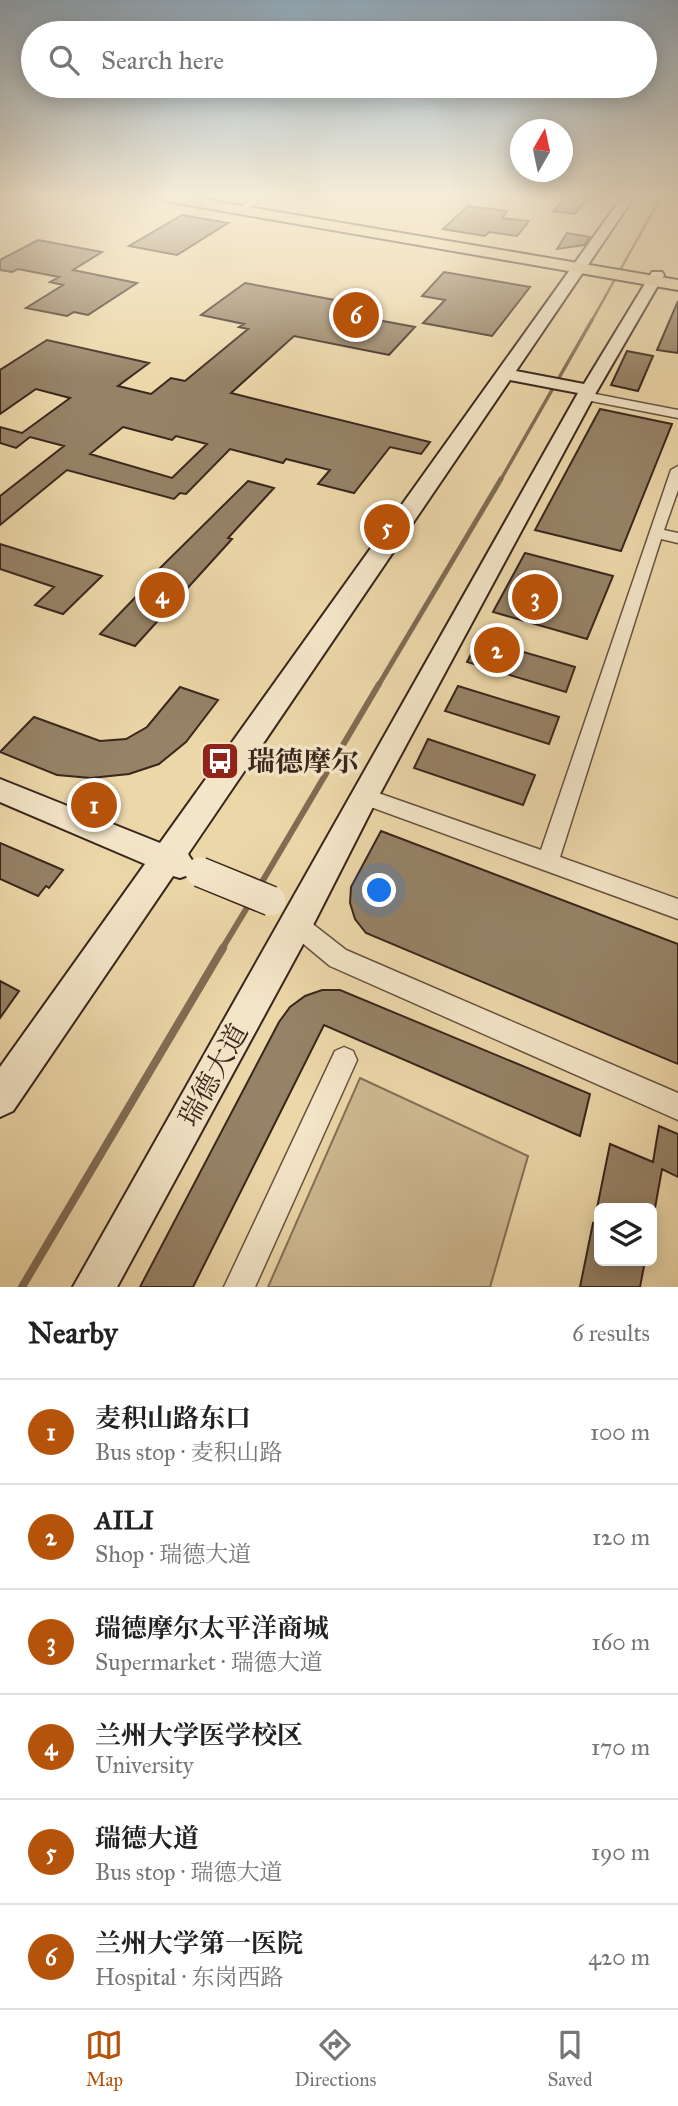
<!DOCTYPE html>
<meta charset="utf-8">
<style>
body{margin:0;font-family:"IM FELL Great Primer","Noto Serif SC",serif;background:#f6f6f6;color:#222}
.controls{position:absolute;right:21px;bottom:21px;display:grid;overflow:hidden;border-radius:10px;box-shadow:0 4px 18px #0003}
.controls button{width:63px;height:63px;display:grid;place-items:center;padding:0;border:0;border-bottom:2px solid #e0e0e0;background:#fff;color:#222;font:35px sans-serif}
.compass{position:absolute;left:510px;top:119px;width:63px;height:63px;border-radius:50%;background:#fff;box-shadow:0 4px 18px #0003;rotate:9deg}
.you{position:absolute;left:380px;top:891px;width:24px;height:24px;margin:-18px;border:5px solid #fff;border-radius:50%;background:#1a73e8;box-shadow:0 0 0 10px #1a73e833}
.badge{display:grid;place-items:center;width:46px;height:46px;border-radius:50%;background:#b45309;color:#fff;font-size:23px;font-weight:700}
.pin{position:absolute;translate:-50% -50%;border:4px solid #fff;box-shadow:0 2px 7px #0006}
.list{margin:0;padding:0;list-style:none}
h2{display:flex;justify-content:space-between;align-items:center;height:91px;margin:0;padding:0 28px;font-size:30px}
h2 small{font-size:23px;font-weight:400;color:#767676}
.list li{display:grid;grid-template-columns:46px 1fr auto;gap:21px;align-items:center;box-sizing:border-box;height:105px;padding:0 28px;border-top:2px solid #e0e0e0}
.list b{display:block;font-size:26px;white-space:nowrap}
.list p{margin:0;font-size:23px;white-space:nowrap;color:#767676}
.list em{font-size:23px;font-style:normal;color:#767676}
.icon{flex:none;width:38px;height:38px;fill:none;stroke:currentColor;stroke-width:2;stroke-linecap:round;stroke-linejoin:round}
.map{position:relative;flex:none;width:678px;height:1287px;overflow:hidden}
.search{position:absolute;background:#fff;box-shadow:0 4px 18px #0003;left:21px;right:21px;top:21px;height:77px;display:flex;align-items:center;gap:18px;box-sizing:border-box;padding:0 24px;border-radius:38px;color:#767676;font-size:26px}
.sheet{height:721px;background:#fff}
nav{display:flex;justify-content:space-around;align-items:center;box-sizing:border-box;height:98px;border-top:2px solid #e0e0e0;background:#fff;font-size:19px;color:#767676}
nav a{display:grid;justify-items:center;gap:4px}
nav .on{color:#b45309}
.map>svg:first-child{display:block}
</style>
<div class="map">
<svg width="678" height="1287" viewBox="0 0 678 1287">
<rect width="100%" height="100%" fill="#ecd7a9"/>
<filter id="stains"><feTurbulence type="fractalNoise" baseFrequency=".00286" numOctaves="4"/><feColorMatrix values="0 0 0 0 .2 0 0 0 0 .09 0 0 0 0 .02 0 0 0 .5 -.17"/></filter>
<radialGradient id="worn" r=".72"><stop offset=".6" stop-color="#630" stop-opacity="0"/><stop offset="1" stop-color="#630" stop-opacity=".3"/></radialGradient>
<path fill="#ceb991" stroke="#847057" stroke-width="2" d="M 360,1078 L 528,1156 L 490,1287 L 268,1287 Z"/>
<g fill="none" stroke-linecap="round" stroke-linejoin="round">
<path stroke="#806c54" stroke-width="2.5" d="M 591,322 L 661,197"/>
<path stroke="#806c54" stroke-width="3.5" d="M 500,481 L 592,320"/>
<path stroke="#806c54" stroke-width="5" d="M 378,686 L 501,479"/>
<path stroke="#806c54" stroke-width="6" d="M 259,887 L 379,684
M 222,949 L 251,901"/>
<path stroke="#806c54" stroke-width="8" d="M 22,1287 L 223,948"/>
</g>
<path fill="#968266" stroke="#39261d" stroke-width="2" fill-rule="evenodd" d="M 566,197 L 589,197 L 575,214 L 553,211 Z
M 468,206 L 507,211 L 502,218 L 529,221 L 517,236 L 489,232 L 485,236 L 443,229 Z
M 182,215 L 228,223 L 177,255 L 129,246 Z
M 567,233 L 590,237 L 584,245 L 557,249 Z
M 38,240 L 102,252 L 73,270 L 137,283 L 88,315 L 74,312 L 67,316 L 26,308 L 63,285 L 50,282 L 59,277 L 18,269 L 12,272 L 0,270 L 0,260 Z
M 444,272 L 530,287 L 492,336 L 423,323 L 445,300 L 422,296 Z
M 245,283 L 361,305 L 351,315 L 415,327 L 389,355 L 294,336 L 231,393 L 430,442 L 421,454 L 390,447 L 354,493 L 318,484 L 330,470 L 286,459 L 283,463 L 230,449 L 186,494 L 180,493 L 174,499 L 67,470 L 0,525 L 0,496 L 64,446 L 30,437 L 16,448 L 0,443 L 0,427 L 22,433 L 70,398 L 36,389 L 0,414 L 0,370 L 47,340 L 149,363 L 118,386 L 151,394 L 171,378 L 185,381 L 248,329 L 239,327 L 244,324 L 201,315 ZM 123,427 L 172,440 L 176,436 L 207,444 L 172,478 L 90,454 Z
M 678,301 L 678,353 L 657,350 Z
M 627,351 L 653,356 L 638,391 L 611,385 Z
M 600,409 L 672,424 L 621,551 L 535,530 Z
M 248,481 L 274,488 L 228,538 L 232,539 L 135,646 L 100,634 L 153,579 L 150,578 Z
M 0,544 L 102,576 L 63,614 L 35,605 L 54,587 L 0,569 Z
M 525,553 L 613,576 L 587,639 L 493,612 Z
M 479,639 L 575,667 L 566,692 L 467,662 Z
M 458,686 L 559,717 L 549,744 L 445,711 Z
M 180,687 L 218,700 L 186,742 L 159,764 L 129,774 L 91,778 L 57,775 L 0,752 L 34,717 L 100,741 L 126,739 L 147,727 Z
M 428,739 L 535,775 L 523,805 L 414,768 Z
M 381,831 L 678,944 L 678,1064 L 366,933 L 355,919 L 350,903 L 351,887 Z
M 0,843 L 63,870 L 49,888 L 46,886 L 38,896 L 0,879 Z
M 0,981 L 19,991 L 0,1018 Z
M 322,990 L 340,990 L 590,1094 L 580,1136 L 324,1025 L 193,1287 L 140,1287 L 279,1022 L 290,1007 L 305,996 Z
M 659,1126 L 678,1134 L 678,1177 L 662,1169 L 655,1208 L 597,1208 L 610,1144 L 653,1162 Z
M 593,1223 L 599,1224 L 599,1261 L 645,1261 L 640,1287 L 580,1287 Z"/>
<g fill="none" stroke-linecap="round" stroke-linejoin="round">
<g stroke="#665240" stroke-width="3">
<path id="street" d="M 254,197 L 264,197 L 250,208 L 244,208 L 244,204 Z
M 585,392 L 678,410 L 678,418 L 581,399 L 581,393 Z
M 678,466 L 678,490 L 664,530 L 678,533 L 678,543 L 661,539 L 560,857 L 678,899 L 678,919 L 357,802 L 354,796 L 357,790 L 364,788 L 541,850 L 671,470 Z
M 297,915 L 305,918 L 346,950 L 678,1093 L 678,1120 L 330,966 L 289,932 L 285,925 L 289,918 Z
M 344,1047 L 353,1051 L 357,1060 L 255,1287 L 224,1287 L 335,1051 Z"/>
</g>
<g stroke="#39261d" stroke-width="4">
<path id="secondary" d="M 622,197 L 634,197 L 516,371 L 584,384 L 652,272 L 662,272 L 664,275 L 594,396 L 376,801 L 308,935 L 117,1287 L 73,1287 L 578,393 L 510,380 L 188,854 L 195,865 L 191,874 L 180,878 L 173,876 L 13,1111 L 0,1117 L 0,1067 L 145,864 L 0,802 L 0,779 L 160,843 Z"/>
</g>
<g stroke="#39261d" stroke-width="4">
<path id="primary" d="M 158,197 L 189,197 L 678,280 L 678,290 L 165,201 Z"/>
</g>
<use href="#street" fill="#f3e5c7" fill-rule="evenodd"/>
<use href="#secondary" fill="#f3e5c7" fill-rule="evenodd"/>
<use href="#primary" fill="#ecd7a9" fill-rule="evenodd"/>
<g stroke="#39261d" stroke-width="32" stroke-linecap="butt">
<path id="secondary-bridge" d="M 200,872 L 271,901"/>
</g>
<use href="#secondary-bridge" stroke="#f3e5c7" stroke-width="29"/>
</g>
<linearGradient id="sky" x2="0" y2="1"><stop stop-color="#91aabc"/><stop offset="0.52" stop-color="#f6edd8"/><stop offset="1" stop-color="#f6edd8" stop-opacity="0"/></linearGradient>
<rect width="678" height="377" fill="url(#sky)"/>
<defs>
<g id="bus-square" transform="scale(2.0125)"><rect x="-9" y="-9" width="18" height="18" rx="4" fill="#8f2418" stroke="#f3e5c7"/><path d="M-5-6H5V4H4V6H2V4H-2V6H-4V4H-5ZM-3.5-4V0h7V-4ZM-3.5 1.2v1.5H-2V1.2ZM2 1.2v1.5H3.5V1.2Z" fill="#fff"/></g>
</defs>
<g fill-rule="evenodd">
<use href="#bus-square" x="220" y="761"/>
</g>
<g text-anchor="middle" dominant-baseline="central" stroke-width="7" stroke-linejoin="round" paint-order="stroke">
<g font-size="28" font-weight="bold" fill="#39261d" stroke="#f3e5c7" text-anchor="start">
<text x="247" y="761">瑞德摩尔</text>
</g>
<g font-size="28" fill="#39261d" stroke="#f3e5c7">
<text transform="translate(213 1075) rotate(-61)">瑞德大道</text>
</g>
</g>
<rect width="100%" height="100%" filter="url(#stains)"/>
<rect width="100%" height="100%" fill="url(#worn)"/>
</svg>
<div class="controls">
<button><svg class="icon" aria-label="layers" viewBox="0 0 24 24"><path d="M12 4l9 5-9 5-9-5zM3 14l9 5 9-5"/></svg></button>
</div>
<svg class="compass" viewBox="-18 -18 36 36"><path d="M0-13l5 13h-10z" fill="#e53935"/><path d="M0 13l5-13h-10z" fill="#767676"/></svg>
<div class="you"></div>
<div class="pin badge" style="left:94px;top:805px">1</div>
<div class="pin badge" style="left:497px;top:650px">2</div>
<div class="pin badge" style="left:535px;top:597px">3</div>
<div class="pin badge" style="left:162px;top:595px">4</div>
<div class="pin badge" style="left:387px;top:527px">5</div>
<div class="pin badge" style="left:356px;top:315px">6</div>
<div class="search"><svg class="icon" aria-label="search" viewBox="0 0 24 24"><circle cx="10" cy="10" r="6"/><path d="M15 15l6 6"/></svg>Search here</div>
</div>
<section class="sheet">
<h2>Nearby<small>6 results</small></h2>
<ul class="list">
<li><span class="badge">1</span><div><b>麦积山路东口</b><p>Bus stop · 麦积山路</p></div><em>100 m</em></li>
<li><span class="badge">2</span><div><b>AILI</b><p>Shop · 瑞德大道</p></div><em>120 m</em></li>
<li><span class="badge">3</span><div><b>瑞德摩尔太平洋商城</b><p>Supermarket · 瑞德大道</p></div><em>160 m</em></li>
<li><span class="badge">4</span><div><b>兰州大学医学校区</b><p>University</p></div><em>170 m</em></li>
<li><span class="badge">5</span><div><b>瑞德大道</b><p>Bus stop · 瑞德大道</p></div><em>190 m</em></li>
<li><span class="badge">6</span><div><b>兰州大学第一医院</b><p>Hospital · 东岗西路</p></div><em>420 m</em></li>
</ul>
</section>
<nav>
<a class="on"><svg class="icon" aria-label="map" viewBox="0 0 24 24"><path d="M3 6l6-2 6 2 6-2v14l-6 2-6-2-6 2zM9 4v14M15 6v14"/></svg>Map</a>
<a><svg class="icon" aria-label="directions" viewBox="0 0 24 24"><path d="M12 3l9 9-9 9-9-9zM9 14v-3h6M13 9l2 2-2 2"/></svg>Directions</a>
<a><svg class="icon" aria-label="saved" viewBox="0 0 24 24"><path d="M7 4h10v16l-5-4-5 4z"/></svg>Saved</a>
</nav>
